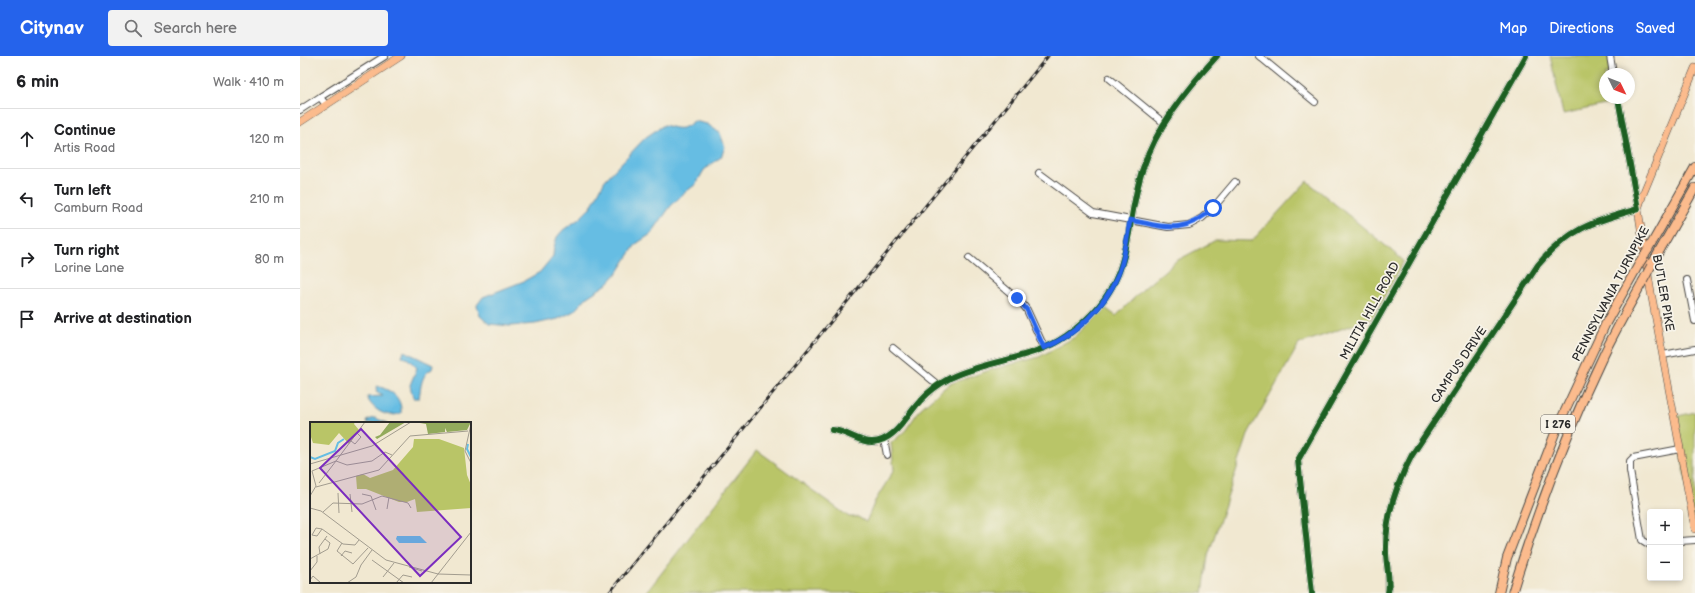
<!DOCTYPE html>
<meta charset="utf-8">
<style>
body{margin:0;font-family:"Balsamiq Sans",sans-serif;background:#f2f2f2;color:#202124}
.controls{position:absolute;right:12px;bottom:12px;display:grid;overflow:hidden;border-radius:4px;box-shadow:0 2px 6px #0003}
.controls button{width:36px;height:36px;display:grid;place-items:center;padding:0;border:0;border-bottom:1px solid #e0e0e0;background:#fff;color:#202124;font:20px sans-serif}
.compass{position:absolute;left:1299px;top:12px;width:36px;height:36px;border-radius:50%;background:#fff;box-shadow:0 2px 6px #0003;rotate:133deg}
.stop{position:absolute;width:12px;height:12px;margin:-9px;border:3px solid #2563eb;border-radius:50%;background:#fff}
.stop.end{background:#2563eb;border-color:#fff;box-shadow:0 1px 4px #0008}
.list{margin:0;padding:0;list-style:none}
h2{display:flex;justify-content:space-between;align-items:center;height:52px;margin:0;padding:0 16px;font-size:17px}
h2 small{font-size:13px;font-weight:400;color:#757577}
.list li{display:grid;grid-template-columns:26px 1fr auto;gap:12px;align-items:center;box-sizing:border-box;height:60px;padding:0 16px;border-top:1px solid #e0e0e0}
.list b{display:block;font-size:15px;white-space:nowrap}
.list p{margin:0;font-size:13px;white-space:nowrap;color:#757577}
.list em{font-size:13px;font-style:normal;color:#757577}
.icon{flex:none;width:22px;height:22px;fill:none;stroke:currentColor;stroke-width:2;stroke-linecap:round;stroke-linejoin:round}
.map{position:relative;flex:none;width:1395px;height:537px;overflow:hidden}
header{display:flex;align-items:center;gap:24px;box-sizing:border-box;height:56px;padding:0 20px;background:#2563eb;color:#fff}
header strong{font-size:19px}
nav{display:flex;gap:22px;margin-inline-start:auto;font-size:14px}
.search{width:280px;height:36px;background:#f2f2f2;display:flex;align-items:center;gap:10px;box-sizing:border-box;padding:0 14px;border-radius:4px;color:#757577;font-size:15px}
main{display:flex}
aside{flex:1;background:#fff}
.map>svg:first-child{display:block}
</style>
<header>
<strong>Citynav</strong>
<div class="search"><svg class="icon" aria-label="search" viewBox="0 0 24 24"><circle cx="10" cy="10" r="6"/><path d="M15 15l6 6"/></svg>Search here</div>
<nav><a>Map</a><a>Directions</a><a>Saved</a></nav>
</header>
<main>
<aside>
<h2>6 min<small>Walk · 410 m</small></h2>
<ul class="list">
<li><svg class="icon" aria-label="ahead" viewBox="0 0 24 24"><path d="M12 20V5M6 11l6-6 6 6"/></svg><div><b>Continue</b><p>Artis Road</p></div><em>120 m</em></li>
<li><svg class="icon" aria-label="left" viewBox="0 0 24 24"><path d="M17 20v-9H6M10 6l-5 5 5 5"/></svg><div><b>Turn left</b><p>Camburn Road</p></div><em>210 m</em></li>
<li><svg class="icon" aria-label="right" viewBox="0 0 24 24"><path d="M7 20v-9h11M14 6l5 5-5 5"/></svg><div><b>Turn right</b><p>Lorine Lane</p></div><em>80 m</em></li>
<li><svg class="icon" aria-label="arrive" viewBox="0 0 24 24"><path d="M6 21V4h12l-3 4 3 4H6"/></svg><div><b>Arrive at destination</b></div></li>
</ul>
</aside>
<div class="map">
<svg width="1395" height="537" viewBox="0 0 1395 537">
<rect width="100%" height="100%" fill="#f7f3e8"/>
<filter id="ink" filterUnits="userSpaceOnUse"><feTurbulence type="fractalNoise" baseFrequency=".025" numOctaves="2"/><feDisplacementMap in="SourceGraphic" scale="8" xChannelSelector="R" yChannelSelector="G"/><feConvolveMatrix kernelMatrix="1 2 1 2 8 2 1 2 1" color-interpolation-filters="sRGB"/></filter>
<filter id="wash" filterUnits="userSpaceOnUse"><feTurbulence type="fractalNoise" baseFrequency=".012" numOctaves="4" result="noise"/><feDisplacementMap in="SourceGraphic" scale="16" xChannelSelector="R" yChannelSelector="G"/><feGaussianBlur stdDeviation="0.9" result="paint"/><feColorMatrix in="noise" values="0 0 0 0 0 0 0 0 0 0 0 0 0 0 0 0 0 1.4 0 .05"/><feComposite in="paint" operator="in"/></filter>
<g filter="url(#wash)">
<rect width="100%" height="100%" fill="#f1e8d1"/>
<path fill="#b9c567" stroke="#727849" d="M 1250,0 L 1310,0 L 1313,18 L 1305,18 L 1305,42 L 1318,42 L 1318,46 L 1263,58 Z
M 1007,125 L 1104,205 L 1072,262 L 999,288 L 949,376 L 908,500 L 903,537 L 346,537 L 457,394 L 549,461 L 558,461 L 566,466 L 575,445 L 594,414 L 591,387 L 605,375 L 621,352 L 649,328 L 690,314 L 739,301 L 775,281 L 804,251 L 816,260 L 843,233 L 876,205 L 916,184 L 952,185 Z
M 1395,356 L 1395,473 L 1374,361 Z"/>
<path fill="#66bde3" stroke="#487487" d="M 394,65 L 407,68 L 420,77 L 425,91 L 421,101 L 404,114 L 396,128 L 383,138 L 370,151 L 351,178 L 336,188 L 318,216 L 307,228 L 287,241 L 274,255 L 258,263 L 235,268 L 210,270 L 189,268 L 180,260 L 177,249 L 183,241 L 224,225 L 240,216 L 253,200 L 254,191 L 257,181 L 263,174 L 279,163 L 291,151 L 305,124 L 346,81 L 364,69 C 378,73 382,75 394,65 Z
M 104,295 L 133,309 L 132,313 C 121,318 121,331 119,342 L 113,342 L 110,329 L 117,312 L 108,303 L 102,300 Z
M 77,330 C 91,334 102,341 101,357 C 88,363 72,354 67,341 L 83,340 L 76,336 Z
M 75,362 L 87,367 L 67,367 L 68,364 Z"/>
</g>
<g filter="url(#ink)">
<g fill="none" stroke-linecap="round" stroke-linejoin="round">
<g stroke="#494744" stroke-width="8">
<path id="minor" d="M 959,0 L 1015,46
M 1310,0 L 1313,18
M 809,22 L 864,67
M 20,41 L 85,0
M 0,54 L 20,41 L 26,49
M 739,117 L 793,157 L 868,171 L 889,169 L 902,162 L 913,152 L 935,126
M 669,202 L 721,246 L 727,254 L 744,291
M 1387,224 L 1395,265
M 593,292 L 638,329
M 1363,299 L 1395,293
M 532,374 C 547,375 558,386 572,386 C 595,386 607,358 621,344 C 629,335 639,328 650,322 C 687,304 732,304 766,280 C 788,264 808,244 818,218 C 831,186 831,149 842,115 C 856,71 886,34 917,0
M 584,383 L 587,399
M 1380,485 L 1395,484
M 1350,489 L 1342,484 L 1330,415 L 1330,405 L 1333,402 L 1380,393
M 1012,537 L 998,404 L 1226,0
M 1088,537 C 1091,522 1085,506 1086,491 C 1086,459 1097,427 1112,399 L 1238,209 C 1269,172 1293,166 1338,153 L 1318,42"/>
</g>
<g stroke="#494744" stroke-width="8">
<path id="major" d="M 1395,12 L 1343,138 L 1338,153 L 1350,231 L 1395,473
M 0,66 L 101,0"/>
</g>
<g stroke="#494744" stroke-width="10">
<path id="highway" d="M 1348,194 L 1395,111
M 1351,210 L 1395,132
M 1199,537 L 1207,502 L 1257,372 L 1306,267 L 1339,208
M 1212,537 C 1237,456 1267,375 1304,298 C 1316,273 1330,249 1343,225"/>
</g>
<use href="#minor" stroke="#fff" stroke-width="6"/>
<use href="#major" stroke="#fbbb8d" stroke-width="7"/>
<use href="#highway" stroke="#fbbb8d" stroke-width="8"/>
<g stroke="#2b2b2b" stroke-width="3">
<path id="rail" d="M 309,537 L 748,0"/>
</g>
<use href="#rail" stroke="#f7f3e8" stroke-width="1.5" stroke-dasharray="4.5" stroke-linecap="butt"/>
<g stroke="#494744" stroke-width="10" stroke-linecap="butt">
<path id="highway-bridge" d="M 1339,208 L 1348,194
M 1343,225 L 1351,210"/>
</g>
<use href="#highway-bridge" stroke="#fbbb8d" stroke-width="8"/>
<g stroke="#f7f3e8" stroke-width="8">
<path id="cycleway" d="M 532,374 C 547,375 558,386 572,386 C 595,386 607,358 621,344 C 629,335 639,328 650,322 C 687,304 732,304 766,280 C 788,264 808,244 818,218 C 831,186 831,149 842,115 C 856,71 886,34 917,0
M 1012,537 L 998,404 L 1226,0
M 1088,537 C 1091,522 1085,506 1086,491 C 1086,459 1097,427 1112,399 L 1238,209 C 1269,172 1293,166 1338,153 L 1318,42"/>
</g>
<use href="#cycleway" stroke="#1b5e20" stroke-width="6"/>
</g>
</g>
<g fill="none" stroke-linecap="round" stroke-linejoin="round" filter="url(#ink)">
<path stroke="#2563eb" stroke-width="5" d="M 717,242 L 727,254 L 744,292 C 776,279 805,251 818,219 C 825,202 827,182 830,164 C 865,171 885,179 913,152"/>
</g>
<g text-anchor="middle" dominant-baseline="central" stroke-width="3.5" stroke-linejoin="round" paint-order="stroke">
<rect fill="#f7f3e8" stroke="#686764" stroke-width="1" x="1241" y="359" width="34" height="18" rx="3"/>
<g font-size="11" font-weight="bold" fill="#2b2b2b">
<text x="1258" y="368">I 276</text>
</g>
<g font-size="12" fill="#2b2b2b" stroke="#f7f3e8">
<text transform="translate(1363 237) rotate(80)">BUTLER PIKE</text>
<text transform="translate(1311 238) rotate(-62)">PENNSYLVANIA TURNPIKE</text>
<text transform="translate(1070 255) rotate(-61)">MILITIA HILL ROAD</text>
<text transform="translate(1159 309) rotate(-56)">CAMPUS DRIVE</text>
</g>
</g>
<g transform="translate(10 366)">
<rect width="161" height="161" fill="#f1e8d1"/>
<path d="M 1,0 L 45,0 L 44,2 L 49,8 L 39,22 L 29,11 L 19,23 L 3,21 L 0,12 ZM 104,17 L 129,17 L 154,26 L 157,53 L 161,63 L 161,86 L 107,90 L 105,77 L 97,80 L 89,80 L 56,67 L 47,67 L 46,54 L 53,52 L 60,56 L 83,48 L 103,25 Z" fill="#b9c567"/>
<path d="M 80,0 L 96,0 L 67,17 L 65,15 L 70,13 ZM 104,0 L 161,0 L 157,8 L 137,10 L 135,6 L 135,10 L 118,12 L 116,2 Z" fill="#92aa5c"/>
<path d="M 87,114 L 110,114 L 117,121 L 89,121 L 86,117 Z" fill="#66bde3"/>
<path fill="none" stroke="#66bde3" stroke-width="2" d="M 158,22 L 157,27 L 161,35M 0,35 L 5,37 L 25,29 L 28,21 L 34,17"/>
<path fill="none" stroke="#a29c8f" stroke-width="1" d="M 161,2 L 155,29 L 161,41M 41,19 L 45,22 L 51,15 L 47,11M 0,42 L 62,24 L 101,0M 9,61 L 26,39 L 37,43 L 62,39 L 75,30 L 82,33M 6,65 L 69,48 L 100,14 L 158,9M 28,71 L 29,91M 40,72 L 42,90M 52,72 L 61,74 L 66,88M 0,74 L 6,64 L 2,49 L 26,39 L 55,0M 0,86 L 11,89 L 76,138 L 128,152M 77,87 L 79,75M 13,90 L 23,81 L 52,82 L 72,74 L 98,81 L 101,86M 12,107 L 6,106 L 2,113 L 7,114 L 12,107 L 33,122 L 45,123 L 49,118M 32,121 L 27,129 L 43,142 L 58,126M 10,132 L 9,125 L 17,114M 31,134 L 35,129 L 42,131M 0,137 L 18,127 L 20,121 L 15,117M 62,138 L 94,161M 99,145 L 112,149M 0,149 L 7,140 L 7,134M 128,152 L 161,153M 73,155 L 84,141M 0,158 L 3,154 L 11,161M 37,161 L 46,155 L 51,143 L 62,128M 86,161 L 93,153 L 102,155M 121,161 L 161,110"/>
<path fill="#7b2cbf" fill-opacity="0.15" stroke="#7b2cbf" stroke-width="2" d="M 51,7 L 151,115 L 110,154 L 10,46 Z"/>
<rect width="161" height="161" fill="none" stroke="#2b2b2b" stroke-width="2"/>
</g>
</svg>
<div class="controls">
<button>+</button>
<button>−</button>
</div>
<svg class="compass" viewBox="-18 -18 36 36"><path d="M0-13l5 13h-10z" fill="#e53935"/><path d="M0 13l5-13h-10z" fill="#757577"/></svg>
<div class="stop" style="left:913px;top:152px"></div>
<div class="stop end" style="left:717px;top:242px"></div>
</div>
</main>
